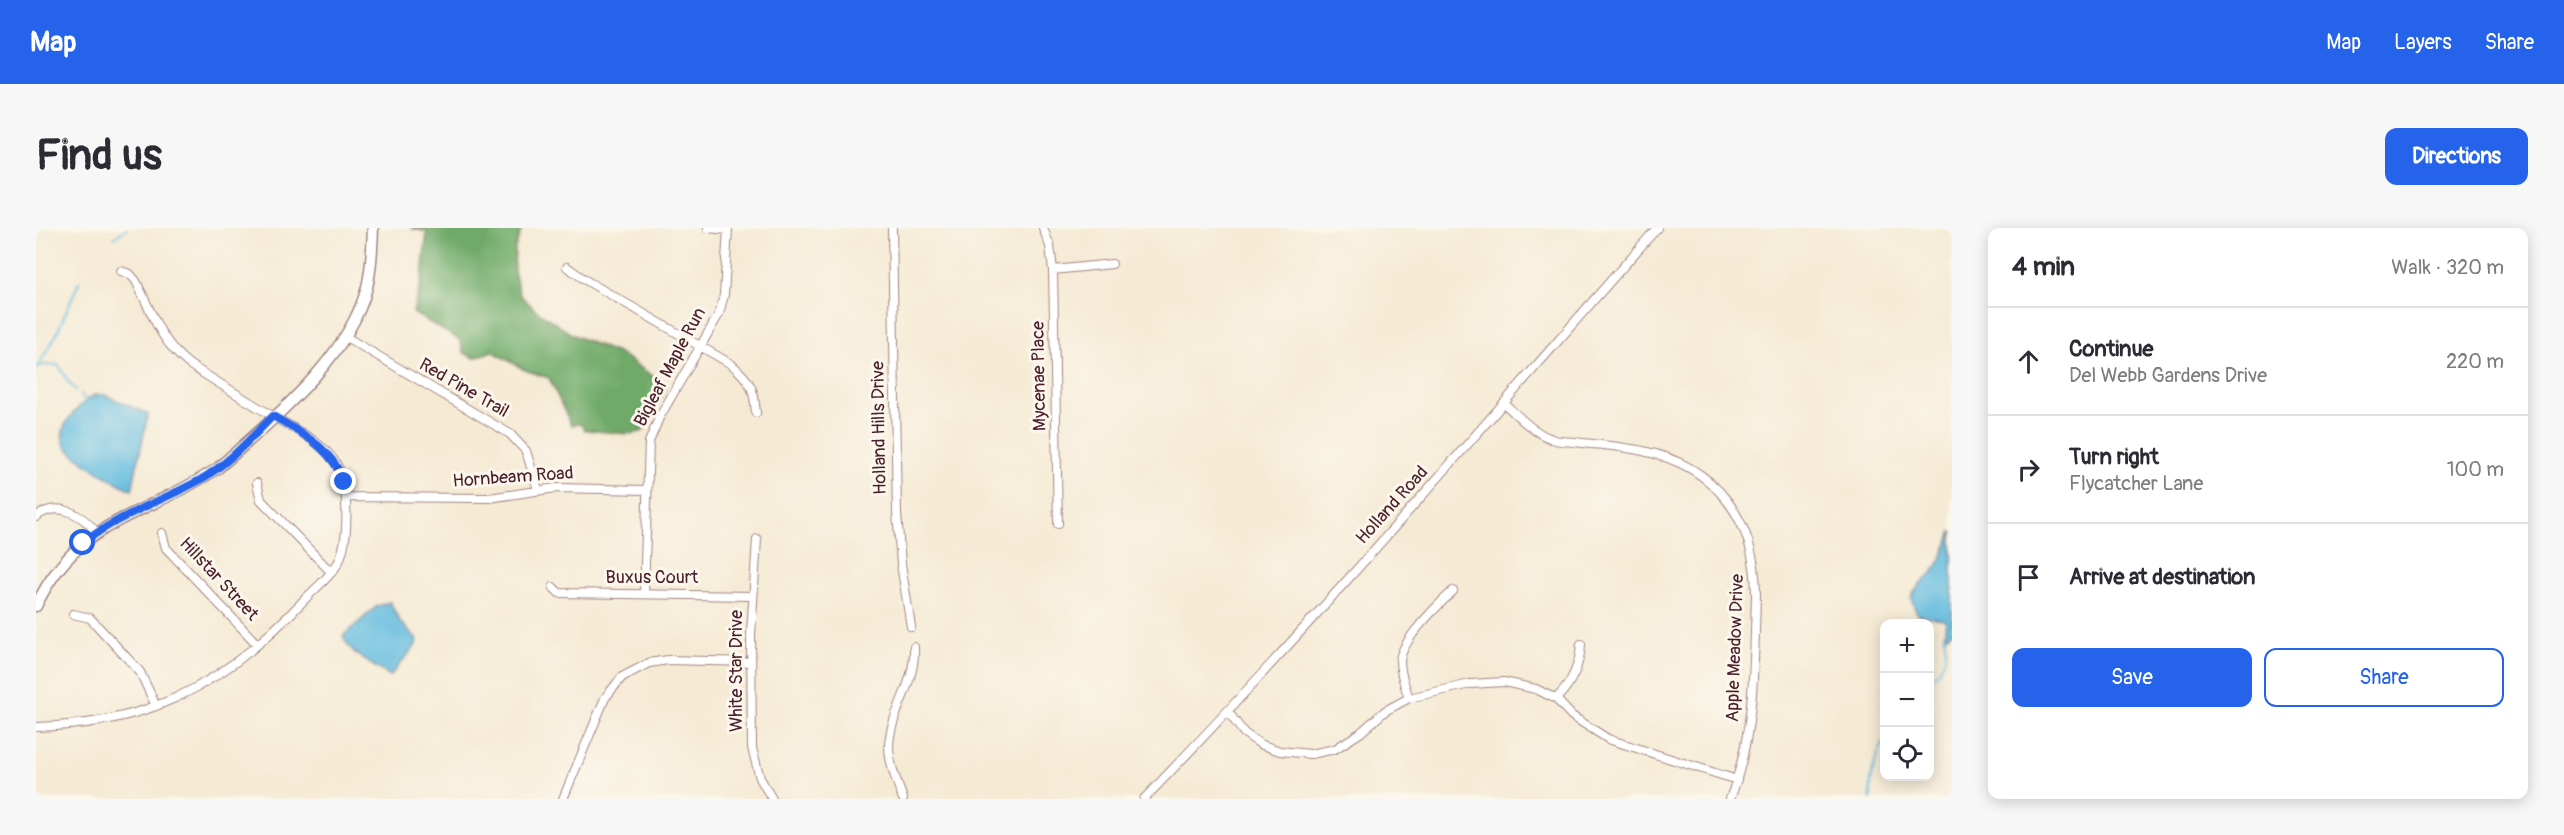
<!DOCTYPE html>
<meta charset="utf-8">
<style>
body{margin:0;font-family:Pangolin,sans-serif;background:#f7f7f7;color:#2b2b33}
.controls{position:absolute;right:18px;bottom:18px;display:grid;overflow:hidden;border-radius:12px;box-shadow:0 3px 15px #0003}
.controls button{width:54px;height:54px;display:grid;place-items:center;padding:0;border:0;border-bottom:2px solid #e1e1e2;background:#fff;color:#2b2b33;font:30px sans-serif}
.stop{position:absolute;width:18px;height:18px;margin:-14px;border:4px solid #2563eb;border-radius:50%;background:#fff}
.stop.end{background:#2563eb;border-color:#fff;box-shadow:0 2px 6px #0008}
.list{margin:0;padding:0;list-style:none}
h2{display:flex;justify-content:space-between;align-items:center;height:78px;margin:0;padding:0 24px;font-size:26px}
h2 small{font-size:20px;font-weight:400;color:#7c7c81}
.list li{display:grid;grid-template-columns:39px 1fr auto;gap:18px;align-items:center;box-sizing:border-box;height:108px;padding:0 24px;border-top:2px solid #e1e1e2}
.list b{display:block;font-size:22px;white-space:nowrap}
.list p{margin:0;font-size:20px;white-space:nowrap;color:#7c7c81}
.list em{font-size:20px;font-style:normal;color:#7c7c81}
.actions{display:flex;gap:12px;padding:18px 24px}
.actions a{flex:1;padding:14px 0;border:2px solid #2563eb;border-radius:12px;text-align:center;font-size:21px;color:#2563eb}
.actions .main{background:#2563eb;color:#fff}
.icon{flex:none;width:33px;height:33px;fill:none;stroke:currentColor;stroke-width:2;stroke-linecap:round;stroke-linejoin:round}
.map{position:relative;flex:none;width:1916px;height:571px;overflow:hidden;border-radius:12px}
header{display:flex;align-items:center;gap:36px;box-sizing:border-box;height:84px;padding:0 30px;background:#2563eb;color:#fff}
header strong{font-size:28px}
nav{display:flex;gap:33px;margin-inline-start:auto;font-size:21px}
.intro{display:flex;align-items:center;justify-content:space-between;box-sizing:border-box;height:144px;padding:0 36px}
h1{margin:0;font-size:42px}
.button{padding:15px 27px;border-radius:12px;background:#2563eb;color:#fff;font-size:21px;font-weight:700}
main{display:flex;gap:36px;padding:0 36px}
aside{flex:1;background:#fff;border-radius:12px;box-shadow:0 3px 15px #0003}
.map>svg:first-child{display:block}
</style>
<header>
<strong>Map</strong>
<nav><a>Map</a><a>Layers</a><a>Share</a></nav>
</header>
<div class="intro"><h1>Find us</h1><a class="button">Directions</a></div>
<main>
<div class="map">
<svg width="1916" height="571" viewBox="0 0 1916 571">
<rect width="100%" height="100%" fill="#fbf7ec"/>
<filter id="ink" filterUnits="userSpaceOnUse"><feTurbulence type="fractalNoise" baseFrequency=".0167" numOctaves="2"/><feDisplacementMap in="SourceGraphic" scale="12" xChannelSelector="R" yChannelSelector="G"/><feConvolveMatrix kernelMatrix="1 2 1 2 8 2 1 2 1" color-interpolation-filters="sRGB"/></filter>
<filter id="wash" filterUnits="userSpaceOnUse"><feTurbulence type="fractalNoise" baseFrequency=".008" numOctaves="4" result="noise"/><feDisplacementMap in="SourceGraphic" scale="24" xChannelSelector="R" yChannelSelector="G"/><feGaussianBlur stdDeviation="1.35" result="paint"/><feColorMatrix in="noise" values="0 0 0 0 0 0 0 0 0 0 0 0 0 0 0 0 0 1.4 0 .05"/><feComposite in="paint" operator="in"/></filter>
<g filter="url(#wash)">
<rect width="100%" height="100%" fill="#f5ead4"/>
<path fill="#6faa69" stroke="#5c644a" stroke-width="1.5" d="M 374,0 L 486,0 L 479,20 L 478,43 L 484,67 L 500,82 L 537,107 L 586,127 L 631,158 L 607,203 C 592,209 567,203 549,202 L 544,196 L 535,197 L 513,150 L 489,142 L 456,123 L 438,130 L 427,124 L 424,112 L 377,85 L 385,55 L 391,4 Z"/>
<path fill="#62bbdf" stroke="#566d85" stroke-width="1.5" d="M 58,167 L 69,167 L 112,186 L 96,262 C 82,256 33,228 28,215 C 20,197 45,176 58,167 Z
M 1916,303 L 1916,403 L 1908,409 L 1910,392 L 1881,386 L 1875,370 C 1880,358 1889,353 1897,344 C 1906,331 1912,318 1916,303 Z
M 354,374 L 364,394 L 381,411 L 380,417 L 354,448 C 339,438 313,426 307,408 L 340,379 Z"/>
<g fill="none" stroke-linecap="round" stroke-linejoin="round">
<path stroke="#62bbdf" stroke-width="2" d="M 78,10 L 91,0
M 3,137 L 23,137 L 32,154 L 40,162
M 0,142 L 20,107 L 43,54
M 45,166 L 50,173
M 1894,452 L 1904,441 L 1909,429 L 1909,407
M 1835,571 C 1833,552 1838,531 1848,514"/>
</g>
</g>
<g filter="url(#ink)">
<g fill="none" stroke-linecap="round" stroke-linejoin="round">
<g stroke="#a08480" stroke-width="10">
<path id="minor" d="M 672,0 L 692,2
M 856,0 L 861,285 L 865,336 L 875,399
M 1007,0 L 1014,18 L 1017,42 L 1022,296
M 531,39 L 551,53 L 695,136 C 715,153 718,160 720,185
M 1017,42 L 1076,36
M 310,109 L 474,206 L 490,223 L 502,262
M 1469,176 C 1483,189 1498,205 1516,211 C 1523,214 1532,213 1539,214 C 1561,217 1585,218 1607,223 C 1681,238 1720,293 1720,367 C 1718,436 1719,506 1694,571
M 221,255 L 225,272 L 295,344
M 310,269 L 453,270 L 520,260 L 610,262
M 0,289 C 21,272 46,286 60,304
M 126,305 L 130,320 L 221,416
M 721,311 L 715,406 L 716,520 L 724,550 L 736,571
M 517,359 L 523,365 L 717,368
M 608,366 L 613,214 L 623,190 L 683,86 L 688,67 L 692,0
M 37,386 L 54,390 L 104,444 L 120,478
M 1373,470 C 1369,458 1364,446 1364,433 C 1365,412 1402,377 1417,363
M 1520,471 C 1536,455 1544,438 1545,416
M 1192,484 L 1208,505 L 1224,516 L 1244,523 L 1275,526 L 1299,521 L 1324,505 L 1349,483 L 1373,470 L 1434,456 L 1468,454 L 1500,461 L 1520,471 L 1536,488 L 1572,511 L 1701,552
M 0,499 C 41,498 82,492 120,478 C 179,456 227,416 270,370 C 281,359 296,347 303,333 C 313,311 313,260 302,239 C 289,214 259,202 235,187 C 208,171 181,154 154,137 C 124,114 116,85 100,53 L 94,46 L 85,43
M 527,571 L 569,470 L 586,449 L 613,435 L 632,432 L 715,434
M 867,571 C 861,554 853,536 853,517 C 855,482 880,456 878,419
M 1108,571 C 1286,387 1452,192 1621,0"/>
</g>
<g stroke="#a08480" stroke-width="13">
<path id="tertiary" d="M 0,378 C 42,289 110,289 182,240 C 235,193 314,129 331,59 C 336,40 336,20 337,0"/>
</g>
<use href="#minor" stroke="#fff" stroke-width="8"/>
<use href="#tertiary" stroke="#fff" stroke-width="10"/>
</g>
</g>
<g fill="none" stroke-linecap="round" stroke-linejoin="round" filter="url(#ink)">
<path stroke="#2563eb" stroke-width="8" d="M 47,315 C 82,287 126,273 164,252 C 192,236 215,210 237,188 C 267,206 296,220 308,254"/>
</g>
<g text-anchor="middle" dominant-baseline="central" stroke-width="6" stroke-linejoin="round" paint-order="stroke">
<g font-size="18" fill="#4a1f2b" stroke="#fbf7ec">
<text transform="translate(634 139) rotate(-62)">Bigleaf Maple Run</text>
<text transform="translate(1003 148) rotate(-91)">Mycenae Place</text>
<text transform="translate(428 160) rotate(30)">Red Pine Trail</text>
<text transform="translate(843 200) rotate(-91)">Holland Hills Drive</text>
<text transform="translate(477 249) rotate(-4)">Hornbeam Road</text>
<text transform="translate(1356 277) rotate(-48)">Holland Road</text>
<text x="616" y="349">Buxus Court</text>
<text transform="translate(183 351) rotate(47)">Hillstar Street</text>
<text transform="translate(1699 420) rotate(-88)">Apple Meadow Drive</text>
<text transform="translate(700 443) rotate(-90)">White Star Drive</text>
</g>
</g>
</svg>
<div class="controls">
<button>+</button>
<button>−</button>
<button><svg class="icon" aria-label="locate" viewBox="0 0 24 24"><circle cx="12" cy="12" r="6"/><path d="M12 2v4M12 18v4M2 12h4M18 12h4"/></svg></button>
</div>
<div class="stop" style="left:47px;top:315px"></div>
<div class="stop end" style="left:308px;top:254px"></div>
</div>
<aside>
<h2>4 min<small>Walk · 320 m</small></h2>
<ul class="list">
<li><svg class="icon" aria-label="ahead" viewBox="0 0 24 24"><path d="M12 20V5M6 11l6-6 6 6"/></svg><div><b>Continue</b><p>Del Webb Gardens Drive</p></div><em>220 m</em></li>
<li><svg class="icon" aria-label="right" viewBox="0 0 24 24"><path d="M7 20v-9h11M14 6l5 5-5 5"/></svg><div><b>Turn right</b><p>Flycatcher Lane</p></div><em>100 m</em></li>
<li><svg class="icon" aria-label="arrive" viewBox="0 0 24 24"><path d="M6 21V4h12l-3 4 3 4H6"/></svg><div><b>Arrive at destination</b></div></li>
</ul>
<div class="actions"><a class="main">Save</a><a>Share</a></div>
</aside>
</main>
